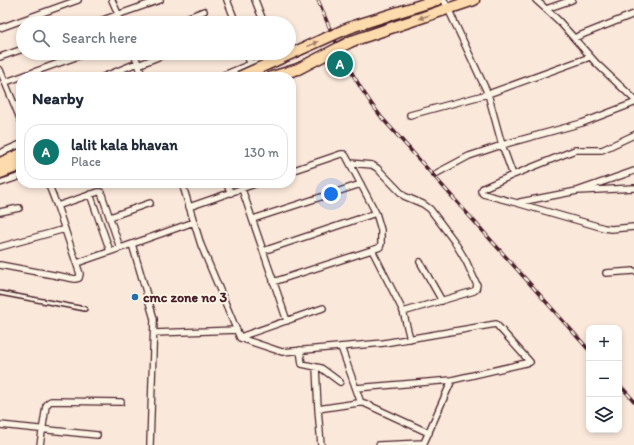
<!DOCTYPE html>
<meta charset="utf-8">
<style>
body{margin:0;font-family:Itim,sans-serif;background:#f2f2f3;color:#1f2937}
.controls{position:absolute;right:12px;bottom:12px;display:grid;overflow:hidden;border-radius:8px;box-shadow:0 2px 6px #0003}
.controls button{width:36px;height:36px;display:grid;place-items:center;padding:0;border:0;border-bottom:1px solid #e0e1e3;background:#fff;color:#1f2937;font:20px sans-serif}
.you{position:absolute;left:331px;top:194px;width:14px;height:14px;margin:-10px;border:3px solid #fff;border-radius:50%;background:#1a73e8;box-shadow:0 0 0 6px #1a73e833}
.badge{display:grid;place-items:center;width:26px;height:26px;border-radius:50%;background:#0f766e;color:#fff;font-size:13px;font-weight:700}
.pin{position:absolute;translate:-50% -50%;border:2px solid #fff;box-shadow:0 1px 4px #0006}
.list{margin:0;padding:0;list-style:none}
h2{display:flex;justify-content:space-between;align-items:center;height:52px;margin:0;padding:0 16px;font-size:17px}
h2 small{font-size:13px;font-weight:400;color:#747a83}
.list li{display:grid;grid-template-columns:26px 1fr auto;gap:12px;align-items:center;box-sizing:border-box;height:56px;margin:0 8px 8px;padding:0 8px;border:1px solid #e0e1e3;border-radius:16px}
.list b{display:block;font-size:15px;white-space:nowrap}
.list p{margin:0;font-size:13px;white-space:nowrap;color:#747a83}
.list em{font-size:13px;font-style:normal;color:#747a83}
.icon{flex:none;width:22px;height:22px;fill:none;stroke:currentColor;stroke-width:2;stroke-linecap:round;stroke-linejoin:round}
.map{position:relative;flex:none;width:634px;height:445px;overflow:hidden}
.search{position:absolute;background:#fff;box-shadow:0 2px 6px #0003;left:16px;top:16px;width:280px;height:44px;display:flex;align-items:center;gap:10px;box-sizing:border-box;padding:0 14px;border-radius:22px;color:#747a83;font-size:15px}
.panel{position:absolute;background:#fff;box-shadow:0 2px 6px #0003;left:16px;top:72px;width:280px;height:116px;border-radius:16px}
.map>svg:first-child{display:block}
</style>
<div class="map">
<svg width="634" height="445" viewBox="0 0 634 445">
<rect width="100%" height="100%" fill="#fae8da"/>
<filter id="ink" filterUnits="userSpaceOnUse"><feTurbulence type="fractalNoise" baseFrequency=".025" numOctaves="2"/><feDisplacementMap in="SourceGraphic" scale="8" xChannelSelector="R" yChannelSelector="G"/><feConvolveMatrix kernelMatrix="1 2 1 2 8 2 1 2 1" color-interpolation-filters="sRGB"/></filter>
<g filter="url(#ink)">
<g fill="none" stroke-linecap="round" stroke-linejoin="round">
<g stroke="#4a1f2b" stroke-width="6">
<path id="lane" d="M 0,293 L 85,309"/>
</g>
<g stroke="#4a1f2b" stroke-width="8">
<path id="street" d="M 112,0 L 122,23
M 227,0 L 236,23
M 255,0 L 264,23
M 444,0 L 488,94 L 502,145 L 582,123 L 634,103
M 536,0 L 558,20 L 596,63 L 634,99
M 546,9 L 572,0
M 94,23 L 160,0
M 174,23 L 204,11
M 0,28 L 78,0
M 574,38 L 634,14
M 134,53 L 143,77
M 246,53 L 251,65
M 0,57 L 23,49
M 138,65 L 168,53
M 0,70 L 21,121
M 103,77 L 137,63
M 219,77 L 270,56 L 273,53
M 6,82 L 87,53
M 410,115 L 488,94 L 590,57
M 0,153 L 21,144
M 350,163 L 372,165 L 377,168 L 404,196 L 423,204 L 430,209 L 454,241 L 466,261 L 477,285 L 476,289 L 474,291 L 403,312
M 634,171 L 577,191 L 634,188
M 437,173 L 469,156 L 502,145 L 513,175 L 575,150 L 602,150 L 634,135
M 513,175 L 483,188 L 481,191 L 483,194 L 517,203 L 604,228 L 611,229 L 634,227
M 0,183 L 21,176
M 182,183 L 201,245 L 240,338 L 282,352 L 384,343 L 496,324 L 530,362 L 452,380 L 423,445
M 226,183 L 231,193
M 242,189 L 287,321
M 90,194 L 110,251
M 520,202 L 577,191
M 57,206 L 98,192 L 101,192 L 120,248
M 189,207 L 258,183
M 0,212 L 19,208
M 110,217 L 150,203
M 253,219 L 361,184
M 0,247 L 65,229
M 372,250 L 403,311 L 410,339
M 263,251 L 376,213
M 420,262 L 442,301
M 77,263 L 132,244
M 0,265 L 75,279 L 79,278 L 80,274 L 57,206 L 48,183
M 606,273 L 634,271
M 273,282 L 378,248 L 380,247 L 381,244 L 381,230 L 376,213 L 346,156 L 344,154 L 341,154 L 291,171
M 154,333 L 237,330
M 240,337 L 323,308
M 341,347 L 361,403
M 300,350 L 302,364 L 321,368 L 340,382
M 316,367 L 318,409 L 321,445
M 356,388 L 452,380
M 318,409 L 358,403 L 364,403 L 429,433
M 0,425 L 97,435
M 40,445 L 46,406 L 49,402 L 51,401 L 121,402
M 150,445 L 154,319 L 132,244 L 194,222
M 379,445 L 424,443"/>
</g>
<g stroke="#4a1f2b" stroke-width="13">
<path id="highway" d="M 344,30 L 354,26 L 437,0
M 352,41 L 474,0
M 272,77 L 298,69
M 0,163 L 21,154
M 0,173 L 21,165"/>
</g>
<use href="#lane" stroke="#fcf5e5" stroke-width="3"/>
<use href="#street" stroke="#fcf5e5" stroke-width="5.5"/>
<use href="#highway" stroke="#fedbac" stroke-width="10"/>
<g stroke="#4a1f2b" stroke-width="3.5">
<path id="rail" d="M 318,0 C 326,19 333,38 343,56 C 354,78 367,99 382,118 L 589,350
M 619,384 L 634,401"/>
</g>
<use href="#rail" stroke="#fcf5e5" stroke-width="2" stroke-dasharray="6" stroke-linecap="butt"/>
<g stroke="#4a1f2b" stroke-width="13" stroke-linecap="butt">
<path id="highway-bridge" d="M 298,69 L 352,41
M 239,77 L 344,30"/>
</g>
<use href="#highway-bridge" stroke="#fedbac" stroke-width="10"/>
</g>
<defs><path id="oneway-solid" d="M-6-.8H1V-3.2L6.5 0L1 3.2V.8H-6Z"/></defs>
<g fill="#a47d6c">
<use href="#oneway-solid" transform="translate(424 17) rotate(161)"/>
<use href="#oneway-solid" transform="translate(313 44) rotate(-24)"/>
</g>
</g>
<circle fill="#1f6fb2" stroke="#fcf5e5" stroke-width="1.5" cx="135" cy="297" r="4"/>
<g text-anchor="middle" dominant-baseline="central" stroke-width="4" stroke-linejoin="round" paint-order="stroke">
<g font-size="14" font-weight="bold" fill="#4a1f2b" stroke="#fcf5e5" text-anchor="start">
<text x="143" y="297">cmc zone no 3</text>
</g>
</g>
</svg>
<div class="controls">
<button>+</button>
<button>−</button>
<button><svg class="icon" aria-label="layers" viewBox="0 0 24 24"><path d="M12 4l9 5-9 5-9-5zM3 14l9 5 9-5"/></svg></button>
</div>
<div class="you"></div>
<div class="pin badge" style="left:340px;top:64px">A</div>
<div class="search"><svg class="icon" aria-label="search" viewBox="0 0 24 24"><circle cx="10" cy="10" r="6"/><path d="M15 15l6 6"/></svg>Search here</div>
<section class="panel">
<h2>Nearby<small></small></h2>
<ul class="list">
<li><span class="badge">A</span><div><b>lalit kala bhavan</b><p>Place</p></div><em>130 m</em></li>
</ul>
</section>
</div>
